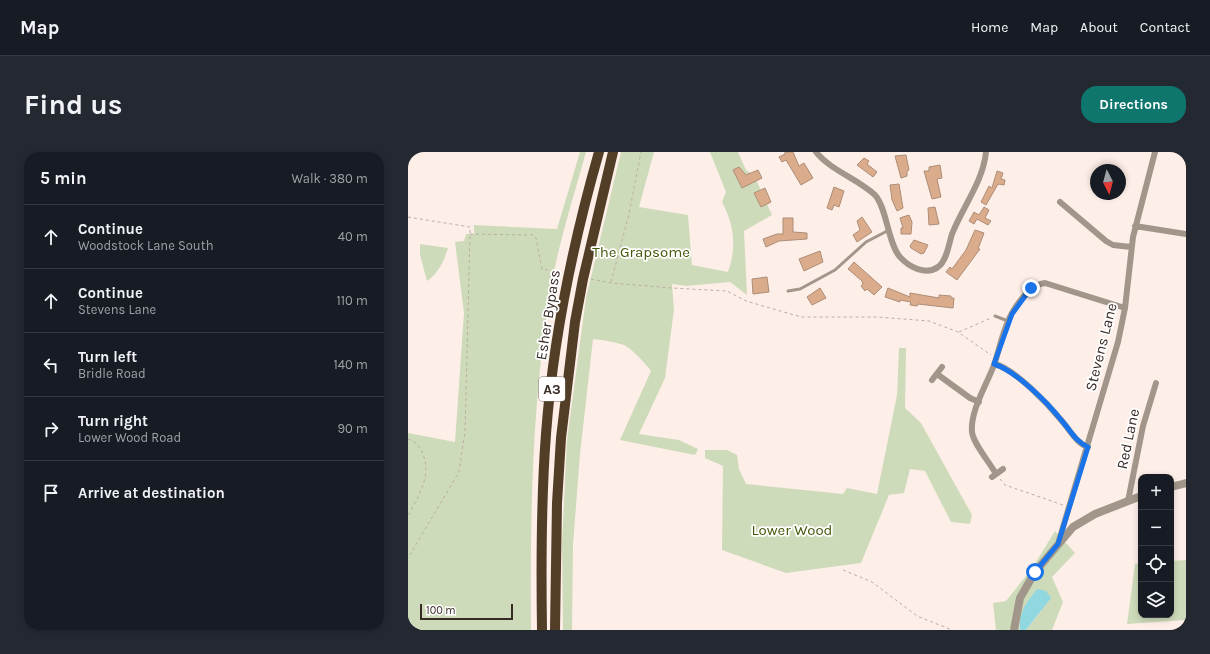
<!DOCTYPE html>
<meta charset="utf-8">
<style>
body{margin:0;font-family:Karla,sans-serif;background:#242831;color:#f1f3f6}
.controls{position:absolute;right:12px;bottom:12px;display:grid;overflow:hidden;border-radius:8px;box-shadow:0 2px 6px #0003}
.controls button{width:36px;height:36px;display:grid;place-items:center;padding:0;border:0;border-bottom:1px solid #363941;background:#171b24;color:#f1f3f6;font:20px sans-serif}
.compass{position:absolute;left:682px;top:12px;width:36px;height:36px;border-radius:50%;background:#171b24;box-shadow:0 2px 6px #0003;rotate:174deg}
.scale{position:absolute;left:12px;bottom:10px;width:93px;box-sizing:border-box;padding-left:4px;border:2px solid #382a24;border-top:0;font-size:11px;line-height:14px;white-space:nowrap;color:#382a24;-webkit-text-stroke:3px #fff;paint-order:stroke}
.stop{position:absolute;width:12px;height:12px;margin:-9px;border:3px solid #1a73e8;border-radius:50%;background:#fff}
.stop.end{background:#1a73e8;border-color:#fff;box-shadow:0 1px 4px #0008}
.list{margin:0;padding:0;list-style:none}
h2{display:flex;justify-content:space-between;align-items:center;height:52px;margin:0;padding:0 16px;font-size:17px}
h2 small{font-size:13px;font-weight:400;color:#9ea1a6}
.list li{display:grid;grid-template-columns:26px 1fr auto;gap:12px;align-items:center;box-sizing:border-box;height:64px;padding:0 16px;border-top:1px solid #363941}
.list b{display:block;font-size:15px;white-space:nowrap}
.list p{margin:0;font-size:13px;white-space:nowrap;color:#9ea1a6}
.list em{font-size:13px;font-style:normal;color:#9ea1a6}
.icon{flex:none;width:22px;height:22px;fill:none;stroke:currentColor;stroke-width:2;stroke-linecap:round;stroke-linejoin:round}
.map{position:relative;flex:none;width:778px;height:478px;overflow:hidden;border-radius:16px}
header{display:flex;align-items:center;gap:24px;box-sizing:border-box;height:56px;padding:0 20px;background:#171b24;border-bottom:1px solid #363941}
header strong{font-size:19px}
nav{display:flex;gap:22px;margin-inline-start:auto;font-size:14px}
.intro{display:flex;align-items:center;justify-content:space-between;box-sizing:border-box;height:96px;padding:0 24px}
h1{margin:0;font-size:28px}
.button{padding:10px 18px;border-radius:16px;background:#0f766e;color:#fff;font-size:14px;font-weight:700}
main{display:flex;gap:24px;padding:0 24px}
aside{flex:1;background:#171b24;border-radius:16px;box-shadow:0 2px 6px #0003}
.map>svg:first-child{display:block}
</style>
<header>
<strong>Map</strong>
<nav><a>Home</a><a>Map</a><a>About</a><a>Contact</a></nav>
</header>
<div class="intro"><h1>Find us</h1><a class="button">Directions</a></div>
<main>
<aside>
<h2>5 min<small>Walk · 380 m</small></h2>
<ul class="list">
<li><svg class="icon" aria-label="ahead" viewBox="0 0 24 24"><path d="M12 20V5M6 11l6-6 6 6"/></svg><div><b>Continue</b><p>Woodstock Lane South</p></div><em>40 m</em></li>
<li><svg class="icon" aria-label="ahead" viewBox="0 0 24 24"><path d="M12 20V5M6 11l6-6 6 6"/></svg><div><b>Continue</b><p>Stevens Lane</p></div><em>110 m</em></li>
<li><svg class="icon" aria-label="left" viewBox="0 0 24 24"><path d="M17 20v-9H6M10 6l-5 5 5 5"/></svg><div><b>Turn left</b><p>Bridle Road</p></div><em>140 m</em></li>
<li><svg class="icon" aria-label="right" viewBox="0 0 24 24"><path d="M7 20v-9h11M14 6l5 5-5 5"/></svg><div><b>Turn right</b><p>Lower Wood Road</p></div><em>90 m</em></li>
<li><svg class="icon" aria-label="arrive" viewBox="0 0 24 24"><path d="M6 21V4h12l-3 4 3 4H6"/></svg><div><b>Arrive at destination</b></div></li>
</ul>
</aside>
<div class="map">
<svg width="778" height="478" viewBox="0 0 778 478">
<rect width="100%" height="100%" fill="#feeee8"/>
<path fill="#cedbba" d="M 172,0 L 178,0 C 166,44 151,89 143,135 C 124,248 122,363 123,478 L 0,478 L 0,281 L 47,290 L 56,161 L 47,90 L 56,89 L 58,82 L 66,82 L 66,73 L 149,77 Z
M 213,0 L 246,0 L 231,55 L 280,63 L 284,113 L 320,120 C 329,94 326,73 314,50 L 318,40 L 302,0 L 330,0 L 338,18 L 346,23 L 364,63 L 336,79 L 339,143 L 322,130 L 278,134 L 264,132 L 266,158 L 257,226 L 231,282 L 271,288 L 290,297 L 287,303 L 212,288 L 243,219 C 239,213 222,195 216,193 C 207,190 195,188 185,187 L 172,302 L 165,393 L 164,478 L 155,478 L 154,391 L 159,288 L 178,146 Z
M 12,92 L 40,96 C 36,109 30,122 19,129 L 12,103 Z
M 491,196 L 498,196 L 497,256 L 513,271 L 564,363 L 562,372 L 543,370 L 517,319 L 502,317 L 496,341 L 481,343 L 453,411 L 378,421 L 314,398 L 315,314 L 297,306 L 297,298 L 319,298 L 329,303 L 331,317 L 338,332 L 435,342 L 439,336 L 469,342 L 489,243 Z
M 647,379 L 667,401 L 644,425 L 655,450 L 644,478 L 618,478 L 634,458 L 611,469 L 612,478 L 588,478 L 585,451 L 598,449 L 625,415 Z
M 778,408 L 778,468 L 719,472 L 727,412 L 733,411 L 733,463 L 763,463 L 763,409 Z"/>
<path fill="#91d7e0" d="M 629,437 L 638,439 L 643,446 L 618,478 L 612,478 C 610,461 619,450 629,437 Z"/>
<path fill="#dbac8b" stroke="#ac8d77" d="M 377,0 L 385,0 L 391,14 L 396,11 L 405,26 L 393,33 L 378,8 L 374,10 L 371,5 L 377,2 Z
M 498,3 L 501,18 L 499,19 L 499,24 L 493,26 L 487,4 Z
M 456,6 L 461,9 L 459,12 L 469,20 L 465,25 L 449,13 Z
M 532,13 L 534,26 L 529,27 L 533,45 L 524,47 L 516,19 L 521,19 L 521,15 Z
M 331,15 L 338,23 L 350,18 L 354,26 L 334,36 L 325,18 Z
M 589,19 L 595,21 L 593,27 L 597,28 L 596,33 L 590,32 L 578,53 L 573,50 L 581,34 L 584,36 Z
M 491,32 L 495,56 L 489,59 L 484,48 L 482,33 Z
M 426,35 L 436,39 L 431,55 L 426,53 L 424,58 L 419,56 Z
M 357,36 L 363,50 L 353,55 L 346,41 Z
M 527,55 L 531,72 L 521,73 L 520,56 Z
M 576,55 L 581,58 L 577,66 L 583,69 L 580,73 L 569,67 L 566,72 L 561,69 L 566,60 L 571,63 Z
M 501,63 L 504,70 L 503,82 L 493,82 L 493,76 L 495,76 L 492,66 Z
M 454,65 L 464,80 L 449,90 L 445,83 L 452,78 L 449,69 Z
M 375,66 L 385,66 L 385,80 L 399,81 L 399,87 L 371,89 L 358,95 L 355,87 L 369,82 L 375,82 Z
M 567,78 L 576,81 L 570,97 L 572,97 L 549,128 L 538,120 L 542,115 L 544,117 L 558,98 Z
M 506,88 L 520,93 L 516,101 L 513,102 L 503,96 L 502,94 Z
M 412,99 L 415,110 L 396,119 L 391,107 Z
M 446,110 L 474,135 L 466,143 L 459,137 L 457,139 L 453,134 L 455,132 L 454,129 L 440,117 Z
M 359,125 L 361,140 L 345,142 L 344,127 Z
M 412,136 L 418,146 L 404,153 L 399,145 Z
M 480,136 L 502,145 L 502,141 L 531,146 L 531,143 L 543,144 L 543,146 L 546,146 L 545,156 L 510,152 L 509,154 L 502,153 L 503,150 L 492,148 L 492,150 L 477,145 Z"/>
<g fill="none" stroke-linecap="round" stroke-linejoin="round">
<path stroke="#bbaca6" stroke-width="1" stroke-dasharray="3 3" stroke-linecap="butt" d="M 0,65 L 62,75 L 62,82 L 57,280 L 51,320 L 0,406
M 62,82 L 125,83 L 128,86 L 134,117 L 151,120
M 183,127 L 203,131 L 264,136 L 319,139 L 338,149 L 393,165 L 469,165 L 521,169 L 550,180 L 583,203
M 203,130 L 221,62 L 233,0
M 551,180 L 583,166
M 0,287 C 7,289 13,295 15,302 C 24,325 10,344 0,364
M 592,327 L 597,333 L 655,353
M 435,418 L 464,430 L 509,464 L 544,478"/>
<path stroke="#a19689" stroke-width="3" d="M 380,139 L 392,137 L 427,118 L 458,90 L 481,78
M 587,164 L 600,169"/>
<path stroke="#a19689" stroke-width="6" d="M 408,0 C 422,18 450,27 467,43 C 479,56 480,92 492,105 C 501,115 518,124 530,115 C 539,109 541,91 544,82 C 555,54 575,30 578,0
M 652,50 L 698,89 L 705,93 L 723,95
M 727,74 L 778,82
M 587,212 C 608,218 640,252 654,269 C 662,278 668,291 680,295
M 529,222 L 562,246 L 571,250
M 524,228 L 534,215
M 588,322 C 582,311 565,291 564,280 C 562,259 579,232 586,213 C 592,196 595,176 604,161 C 611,149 622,133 637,131 L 717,156
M 584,325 L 595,317
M 720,349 L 735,274 L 748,231
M 650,392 L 710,190 L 717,156 L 725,85 L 747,0"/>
<path stroke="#a19689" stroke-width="8" d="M 763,335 L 778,331
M 606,478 L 612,446 L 627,420 L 665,375 L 687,362 L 733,344"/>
<path stroke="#523e27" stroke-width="10" d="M 134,478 C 133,413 133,347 138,282 C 145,187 165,91 191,0
M 147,478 L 149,351 L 153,286 L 167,170 L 175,127 L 205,0"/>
</g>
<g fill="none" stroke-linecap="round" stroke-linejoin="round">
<path stroke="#1a73e8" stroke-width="5" d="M 623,136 L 604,162 L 586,212 C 608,219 640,251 654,269 C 662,278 668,290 680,295 L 650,392 L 627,420"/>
</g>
<g text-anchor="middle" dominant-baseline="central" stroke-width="3.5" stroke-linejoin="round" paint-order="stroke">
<rect fill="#fff" stroke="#746a66" stroke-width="1" x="131" y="225" width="26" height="24" rx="3"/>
<g font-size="14" font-weight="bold" fill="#382a24">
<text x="144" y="237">A3</text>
</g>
<g font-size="15" fill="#43580b" stroke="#fff">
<text x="233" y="100">The Grapsome</text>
<text x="384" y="378">Lower Wood</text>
</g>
<g font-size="15" fill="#382a24" stroke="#fff">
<text transform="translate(140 163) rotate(-81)">Esher Bypass</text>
<text transform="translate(693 195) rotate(-76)">Stevens Lane</text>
<text transform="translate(720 287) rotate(-78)">Red Lane</text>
</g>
</g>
</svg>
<div class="controls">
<button>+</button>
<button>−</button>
<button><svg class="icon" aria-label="locate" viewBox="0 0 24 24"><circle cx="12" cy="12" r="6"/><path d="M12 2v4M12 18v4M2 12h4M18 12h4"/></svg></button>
<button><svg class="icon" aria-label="layers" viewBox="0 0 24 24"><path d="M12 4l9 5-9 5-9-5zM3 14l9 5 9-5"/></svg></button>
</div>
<svg class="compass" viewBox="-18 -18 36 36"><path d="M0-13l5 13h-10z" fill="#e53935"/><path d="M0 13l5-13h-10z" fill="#9ea1a6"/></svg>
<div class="scale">100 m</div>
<div class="stop" style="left:627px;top:420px"></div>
<div class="stop end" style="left:623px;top:136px"></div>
</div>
</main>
